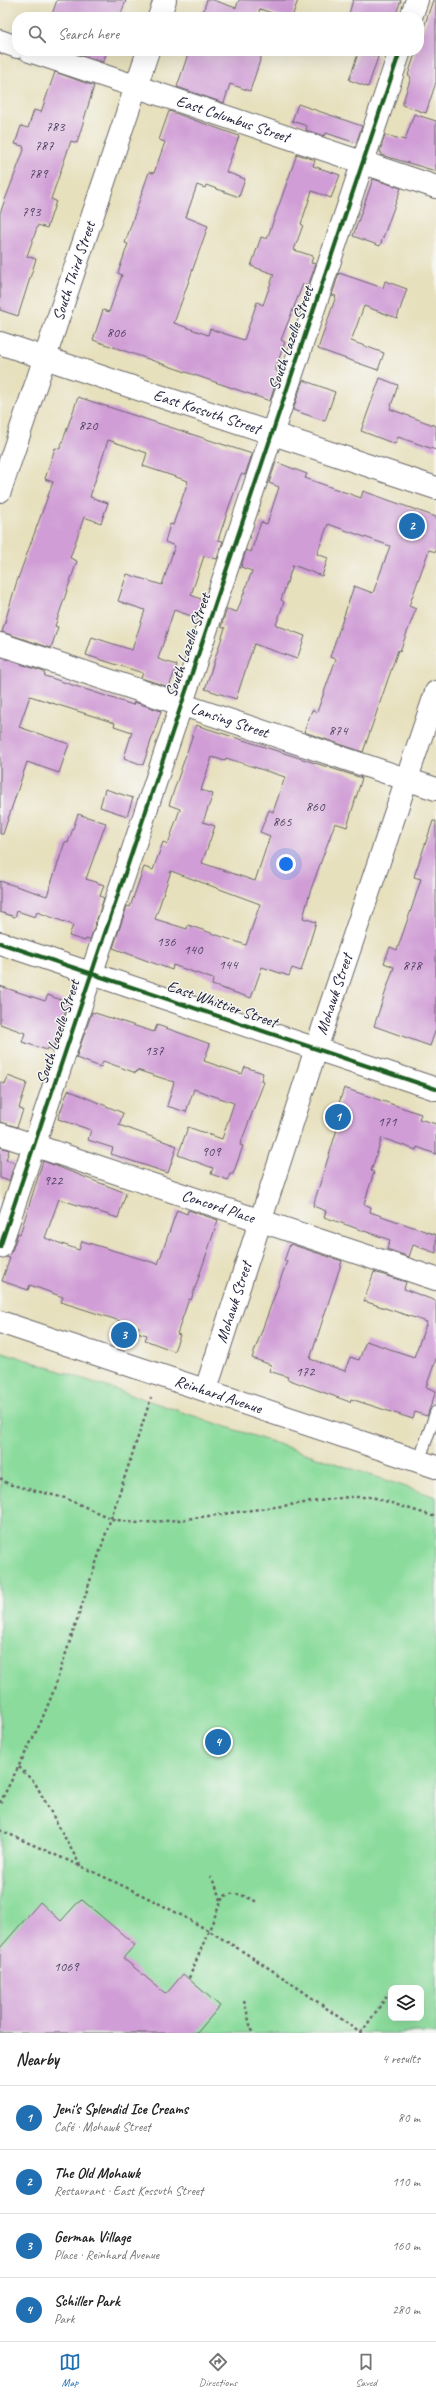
<!DOCTYPE html>
<meta charset="utf-8">
<style>
body{margin:0;font-family:Caveat,sans-serif;background:#f2f2f2;color:#222}
.controls{position:absolute;right:12px;bottom:12px;display:grid;overflow:hidden;border-radius:8px;box-shadow:0 4px 16px #0002}
.controls button{width:36px;height:36px;display:grid;place-items:center;padding:0;border:0;border-bottom:1px solid #e0e0e0;background:#fff;color:#222;font:20px sans-serif}
.you{position:absolute;left:286px;top:864px;width:14px;height:14px;margin:-10px;border:3px solid #fff;border-radius:50%;background:#1a73e8;box-shadow:0 0 0 6px #1a73e833}
.badge{display:grid;place-items:center;width:26px;height:26px;border-radius:50%;background:#1f6fb2;color:#fff;font-size:13px;font-weight:700}
.pin{position:absolute;translate:-50% -50%;border:2px solid #fff;box-shadow:0 1px 4px #0006}
.list{margin:0;padding:0;list-style:none}
h2{display:flex;justify-content:space-between;align-items:center;height:52px;margin:0;padding:0 16px;font-size:17px}
h2 small{font-size:13px;font-weight:400;color:#767676}
.list li{display:grid;grid-template-columns:26px 1fr auto;gap:12px;align-items:center;box-sizing:border-box;height:64px;padding:0 16px;border-top:1px solid #e0e0e0}
.list b{display:block;font-size:15px;white-space:nowrap}
.list p{margin:0;font-size:13px;white-space:nowrap;color:#767676}
.list em{font-size:13px;font-style:normal;color:#767676}
.icon{flex:none;width:22px;height:22px;fill:none;stroke:currentColor;stroke-width:2;stroke-linecap:round;stroke-linejoin:round}
.map{position:relative;flex:none;width:436px;height:2033px;overflow:hidden}
.search{position:absolute;background:#fff;box-shadow:0 4px 16px #0002;left:12px;right:12px;top:12px;height:44px;display:flex;align-items:center;gap:10px;box-sizing:border-box;padding:0 14px;border-radius:16px;color:#767676;font-size:15px}
.sheet{height:308px;background:#fff}
nav{display:flex;justify-content:space-around;align-items:center;box-sizing:border-box;height:56px;border-top:1px solid #e0e0e0;background:#fff;font-size:11px;color:#767676}
nav a{display:grid;justify-items:center;gap:2px}
nav .on{color:#1f6fb2}
.map>svg:first-child{display:block}
</style>
<div class="map">
<svg width="436" height="2033" viewBox="0 0 436 2033">
<rect width="100%" height="100%" fill="#f6f6f2"/>
<filter id="ink" filterUnits="userSpaceOnUse"><feTurbulence type="fractalNoise" baseFrequency=".025" numOctaves="2"/><feDisplacementMap in="SourceGraphic" scale="8" xChannelSelector="R" yChannelSelector="G"/><feConvolveMatrix kernelMatrix="1 2 1 2 8 2 1 2 1" color-interpolation-filters="sRGB"/></filter>
<filter id="wash" filterUnits="userSpaceOnUse"><feTurbulence type="fractalNoise" baseFrequency=".012" numOctaves="4" result="noise"/><feDisplacementMap in="SourceGraphic" scale="16" xChannelSelector="R" yChannelSelector="G"/><feGaussianBlur stdDeviation="0.9" result="paint"/><feColorMatrix in="noise" values="0 0 0 0 0 0 0 0 0 0 0 0 0 0 0 0 0 1.4 0 .05"/><feComposite in="paint" operator="in"/></filter>
<g filter="url(#wash)">
<rect width="100%" height="100%" fill="#e7e0bd"/>
<path fill="#8bdc9c" stroke="#567f6c" fill-rule="evenodd" d="M 0,1351 L 436,1497 L 436,2033 L 0,2033 ZM 391,1988 L 421,1988 L 421,2018 L 391,2018 Z"/>
<g id="blocks">
<path fill="#d09dd6" fill-rule="evenodd" d="M 57,0 L 126,0 L 120,17 L 51,17 Z
M 207,0 L 213,0 L 236,8 L 239,0 L 298,0 L 292,17 L 283,17 L 260,9 L 257,17 L 201,17 Z
M 353,0 L 401,0 L 395,17 L 348,17 Z
M 433,0 L 436,1 L 436,82 L 426,113 L 402,105 L 411,77 L 408,75 L 416,51 L 419,51 L 419,42 Z
M 69,51 L 107,51 L 103,62 Z
M 189,51 L 263,51 L 250,91 L 230,84 L 224,103 L 177,87 Z
M 359,51 L 378,57 L 368,87 L 349,80 Z
M 55,72 L 94,86 L 77,143 L 71,141 L 51,199 L 56,201 L 47,228 L 38,225 L 27,256 L 36,259 L 18,316 L 0,310 L 0,213 L 24,150 L 23,146 L 15,144 L 21,126 L 28,128 L 34,110 L 41,112 Z
M 298,104 L 362,126 L 356,143 L 326,133 L 324,136 L 306,130 L 307,126 L 292,121 Z
M 169,111 L 239,136 L 226,172 L 245,179 L 239,197 L 206,185 L 205,188 L 197,185 L 186,217 L 208,226 L 174,323 L 208,335 L 210,329 L 244,340 L 257,302 L 263,305 L 274,274 L 251,266 L 261,237 L 267,239 L 297,154 L 315,160 L 313,166 L 340,175 L 331,198 L 312,191 L 301,224 L 303,225 L 294,250 L 313,256 L 311,263 L 316,264 L 308,286 L 303,284 L 281,340 L 285,342 L 276,367 L 276,371 L 279,372 L 270,401 L 93,340 L 103,310 L 109,312 L 122,275 L 118,273 L 128,244 L 125,243 L 149,172 L 154,173 L 165,142 L 159,140 Z
M 414,114 L 436,121 L 436,171 L 381,155 L 382,153 L 380,152 L 385,135 L 405,140 Z
M 373,179 L 401,188 L 380,246 L 353,236 Z
M 339,273 L 383,288 L 385,281 L 407,289 L 397,318 L 364,306 L 351,341 L 384,353 L 378,370 L 318,349 L 336,296 L 332,295 Z
M 380,378 L 398,385 L 390,409 L 436,426 L 436,450 L 398,437 L 395,444 L 361,431 Z
M 303,380 L 335,392 L 325,421 L 293,410 Z
M 78,397 L 252,454 L 245,475 L 241,474 L 230,504 L 218,540 L 223,541 L 217,559 L 204,556 L 191,595 L 203,600 L 197,618 L 174,610 L 158,659 L 177,665 L 169,687 L 141,678 L 143,673 L 86,655 L 92,637 L 132,650 L 145,610 L 118,601 L 127,574 L 162,585 L 175,546 L 165,542 L 170,524 L 173,525 L 188,481 L 143,466 L 147,453 L 108,440 L 90,497 L 108,503 L 101,523 L 84,517 L 70,558 L 77,561 L 55,626 L 58,627 L 51,648 L 2,632 L 16,584 L 53,482 L 45,479 L 55,448 L 60,449 Z
M 276,462 L 307,474 L 305,478 L 361,498 L 363,491 L 436,517 L 436,552 L 429,550 L 409,606 L 416,609 L 400,651 L 398,650 L 363,752 L 304,732 L 312,710 L 317,712 L 336,659 L 330,657 L 354,586 L 373,593 L 390,546 L 328,524 L 317,554 L 328,558 L 322,576 L 293,565 L 281,600 L 284,602 L 276,625 L 305,636 L 297,659 L 254,644 L 236,699 L 205,689 L 225,628 L 221,627 L 227,609 L 237,612 L 252,571 L 241,567 L 246,550 L 251,552 L 261,522 L 267,524 L 279,487 L 269,483 Z
M 0,657 L 44,672 L 45,676 L 133,705 L 134,702 L 161,711 L 143,765 L 124,758 L 132,732 L 114,726 L 115,723 L 30,696 L 19,727 L 69,744 L 59,773 L 27,762 L 3,834 L 0,834 Z
M 196,725 L 362,778 L 347,827 L 335,823 L 310,892 L 303,918 L 316,922 L 301,971 L 292,968 L 289,976 L 262,967 L 251,998 L 212,985 L 213,979 L 173,965 L 172,970 L 113,948 L 127,906 L 130,907 L 144,867 L 153,870 L 163,842 L 168,844 L 180,809 L 169,805 ZM 212,757 L 225,761 L 226,758 L 285,777 L 273,812 L 269,810 L 260,832 L 270,836 L 255,881 L 202,863 L 215,826 L 203,822 L 213,794 L 201,790 ZM 171,871 L 260,904 L 246,945 L 188,925 L 187,929 L 155,919 Z
M 105,789 L 133,798 L 127,816 L 100,807 Z
M 78,814 L 106,823 L 86,879 L 104,885 L 100,896 L 104,898 L 90,940 L 86,939 L 85,941 L 69,936 L 73,925 L 37,912 L 35,917 L 17,911 L 15,917 L 0,912 L 0,881 L 47,896 L 65,842 L 68,843 Z
M 433,821 L 436,821 L 436,1029 L 430,1046 L 374,1026 L 394,967 L 384,963 L 390,947 L 397,950 L 411,910 L 421,879 L 414,877 Z
M 0,986 L 45,1001 L 48,995 L 68,1003 L 53,1050 L 48,1048 L 47,1050 L 22,1042 L 25,1033 L 0,1024 Z
M 92,1012 L 154,1032 L 157,1025 L 180,1033 L 210,1044 L 204,1061 L 242,1074 L 245,1067 L 263,1073 L 261,1081 L 264,1082 L 240,1145 L 243,1146 L 233,1174 L 230,1174 L 228,1180 L 211,1174 L 213,1168 L 178,1155 L 188,1127 L 222,1139 L 234,1103 L 194,1089 L 186,1112 L 167,1106 L 174,1082 L 137,1070 L 136,1073 L 103,1061 L 101,1067 L 76,1058 Z
M 8,1076 L 27,1083 L 19,1108 L 23,1110 L 17,1127 L 0,1122 L 0,1082 L 5,1084 Z
M 344,1088 L 421,1114 L 419,1119 L 436,1124 L 436,1154 L 417,1147 L 416,1150 L 382,1138 L 371,1171 L 374,1172 L 364,1204 L 371,1207 L 370,1212 L 436,1235 L 436,1253 L 413,1245 L 409,1257 L 387,1249 L 390,1240 L 324,1217 L 326,1211 L 313,1206 L 339,1123 L 333,1121 Z
M 68,1090 L 123,1113 L 119,1125 L 177,1146 L 168,1173 L 111,1154 L 113,1148 L 88,1140 L 91,1130 L 58,1119 Z
M 0,1147 L 9,1150 L 6,1160 L 15,1162 L 9,1181 L 0,1178 Z
M 43,1161 L 126,1193 L 118,1218 L 59,1199 L 45,1238 L 79,1250 L 82,1241 L 158,1264 L 177,1210 L 187,1214 L 188,1210 L 218,1220 L 191,1300 L 189,1299 L 177,1334 L 180,1335 L 174,1351 L 145,1340 L 147,1335 L 137,1332 L 139,1327 L 61,1302 L 63,1297 L 30,1285 L 28,1290 L 2,1281 L 10,1258 L 6,1257 L 12,1251 L 18,1233 L 20,1234 Z
M 290,1244 L 342,1261 L 310,1359 L 345,1371 L 350,1357 L 359,1360 L 366,1341 L 414,1357 L 427,1322 L 364,1301 L 374,1272 L 406,1282 L 404,1289 L 436,1301 L 436,1359 L 426,1387 L 436,1391 L 427,1416 L 415,1412 L 413,1419 L 351,1399 L 350,1402 L 287,1379 L 288,1377 L 269,1371 L 271,1365 L 252,1358 L 287,1261 L 284,1261 Z
M 81,1899 L 135,1945 L 123,1958 L 166,1994 L 183,1974 L 220,2006 L 197,2033 L 0,2033 L 0,1948 L 40,1902 L 61,1921 Z"/>
</g>
</g>
<g filter="url(#ink)">
<use href="#blocks" fill-opacity="0" stroke="#676468" stroke-width="1"/>
<g fill="none" stroke-linecap="round" stroke-linejoin="round">
<g stroke="#676468" stroke-width="13">
<path id="service" d="M 419,1461 L 436,1412"/>
</g>
<g stroke="#676468" stroke-width="24">
<g id="minor">
<path d="M 411,17 L 417,0"/>
<path d="M 0,41 L 17,47"/>
<path id="s1" d="M 30,51 L 436,187"/>
<path id="s2" d="M 0,343 L 436,488"/>
<path id="s3" d="M 0,644 L 436,789"/>
<path id="s4" d="M 0,1134 L 436,1279"/>
<path d="M 0,1247 L 400,51"/>
<path id="s5" d="M 0,1322 L 436,1467"/>
<path id="s6" d="M 206,1389 L 316,1049 L 436,692"/>
</g>
</g>
<g stroke="#676468" stroke-width="24">
<g id="tertiary">
<path d="M 159,17 L 165,0"/>
<path id="s7" d="M 0,491 L 148,51"/>
<path d="M 0,943 L 436,1089"/>
</g>
</g>
<path stroke="#676468" stroke-width="2.5" stroke-dasharray="3 3" stroke-linecap="butt" d="M 0,1478 L 8,1484 L 65,1498 L 112,1519 L 135,1523 L 179,1520 L 348,1497 L 372,1497 L 436,1517
M 19,1767 L 35,1783 L 81,1867
M 0,1803 L 40,1724 L 52,1695 L 151,1398
M 0,1830 C 70,1862 143,1892 209,1931 C 262,1962 311,1996 360,2033
M 221,1901 C 229,1886 247,1898 258,1902
M 189,1978 L 220,1904 L 219,1893 L 211,1877
M 244,2000 L 252,2033
M 361,2033 L 390,1992"/>
<use href="#service" stroke="#fff" stroke-width="11"/>
<use href="#minor" stroke="#fff" stroke-width="22"/>
<use href="#tertiary" stroke="#fff" stroke-width="22"/>
<g stroke="#f6f6f2" stroke-width="6">
<path id="cycleway" d="M 0,943 L 436,1089
M 0,1247 L 400,51"/>
</g>
<use href="#cycleway" stroke="#1b5e20" stroke-width="4"/>
</g>
</g>
<g text-anchor="middle" dominant-baseline="central" stroke-width="3" stroke-linejoin="round" paint-order="stroke">
<g font-size="14" fill="#4e4162">
<text x="55" y="126">783</text>
<text x="44" y="145">787</text>
<text x="38" y="173">789</text>
<text x="31" y="211">793</text>
<text x="116" y="332">806</text>
<text x="88" y="425">820</text>
<text x="338" y="730">874</text>
<text x="315" y="806">860</text>
<text x="282" y="821">865</text>
<text x="166" y="941">136</text>
<text x="193" y="949">140</text>
<text x="228" y="964">144</text>
<text x="412" y="965">878</text>
<text x="154" y="1050">137</text>
<text x="387" y="1121">171</text>
<text x="211" y="1151">909</text>
<text x="53" y="1180">922</text>
<text x="305" y="1371">172</text>
<text x="66" y="1966">1069</text>
</g>
<g font-size="16" fill="#22223b" stroke="#f6f6f2">
<text stroke="none"><textPath href="#s1" startOffset="214">East Columbus Street</textPath></text>
<text stroke="none"><textPath href="#s7" startOffset="232">South Third Street</textPath></text>
<text transform="translate(291 338) rotate(-71)">South Lazelle Street</text>
<text stroke="none"><textPath href="#s2" startOffset="218">East Kossuth Street</textPath></text>
<text transform="translate(188 645) rotate(-71)">South Lazelle Street</text>
<text stroke="none"><textPath href="#s3" startOffset="242">Lansing Street</textPath></text>
<text stroke="none"><textPath href="#s6" startOffset="415">Mohawk Street</textPath></text>
<text transform="translate(222 1004) rotate(19)">East Whittier Street</text>
<text transform="translate(58 1032) rotate(-72)">South Lazelle Street</text>
<text stroke="none"><textPath href="#s4" startOffset="230">Concord Place</textPath></text>
<text stroke="none"><textPath href="#s6" startOffset="91">Mohawk Street</textPath></text>
<text stroke="none"><textPath href="#s5" startOffset="230">Reinhard Avenue</textPath></text>
</g>
</g>
</svg>
<div class="controls">
<button><svg class="icon" aria-label="layers" viewBox="0 0 24 24"><path d="M12 4l9 5-9 5-9-5zM3 14l9 5 9-5"/></svg></button>
</div>
<div class="you"></div>
<div class="pin badge" style="left:338px;top:1117px">1</div>
<div class="pin badge" style="left:412px;top:526px">2</div>
<div class="pin badge" style="left:124px;top:1335px">3</div>
<div class="pin badge" style="left:218px;top:1742px">4</div>
<div class="search"><svg class="icon" aria-label="search" viewBox="0 0 24 24"><circle cx="10" cy="10" r="6"/><path d="M15 15l6 6"/></svg>Search here</div>
</div>
<section class="sheet">
<h2>Nearby<small>4 results</small></h2>
<ul class="list">
<li><span class="badge">1</span><div><b>Jeni's Splendid Ice Creams</b><p>Café · Mohawk Street</p></div><em>80 m</em></li>
<li><span class="badge">2</span><div><b>The Old Mohawk</b><p>Restaurant · East Kossuth Street</p></div><em>110 m</em></li>
<li><span class="badge">3</span><div><b>German Village</b><p>Place · Reinhard Avenue</p></div><em>160 m</em></li>
<li><span class="badge">4</span><div><b>Schiller Park</b><p>Park</p></div><em>280 m</em></li>
</ul>
</section>
<nav>
<a class="on"><svg class="icon" aria-label="map" viewBox="0 0 24 24"><path d="M3 6l6-2 6 2 6-2v14l-6 2-6-2-6 2zM9 4v14M15 6v14"/></svg>Map</a>
<a><svg class="icon" aria-label="directions" viewBox="0 0 24 24"><path d="M12 3l9 9-9 9-9-9zM9 14v-3h6M13 9l2 2-2 2"/></svg>Directions</a>
<a><svg class="icon" aria-label="saved" viewBox="0 0 24 24"><path d="M7 4h10v16l-5-4-5 4z"/></svg>Saved</a>
</nav>
